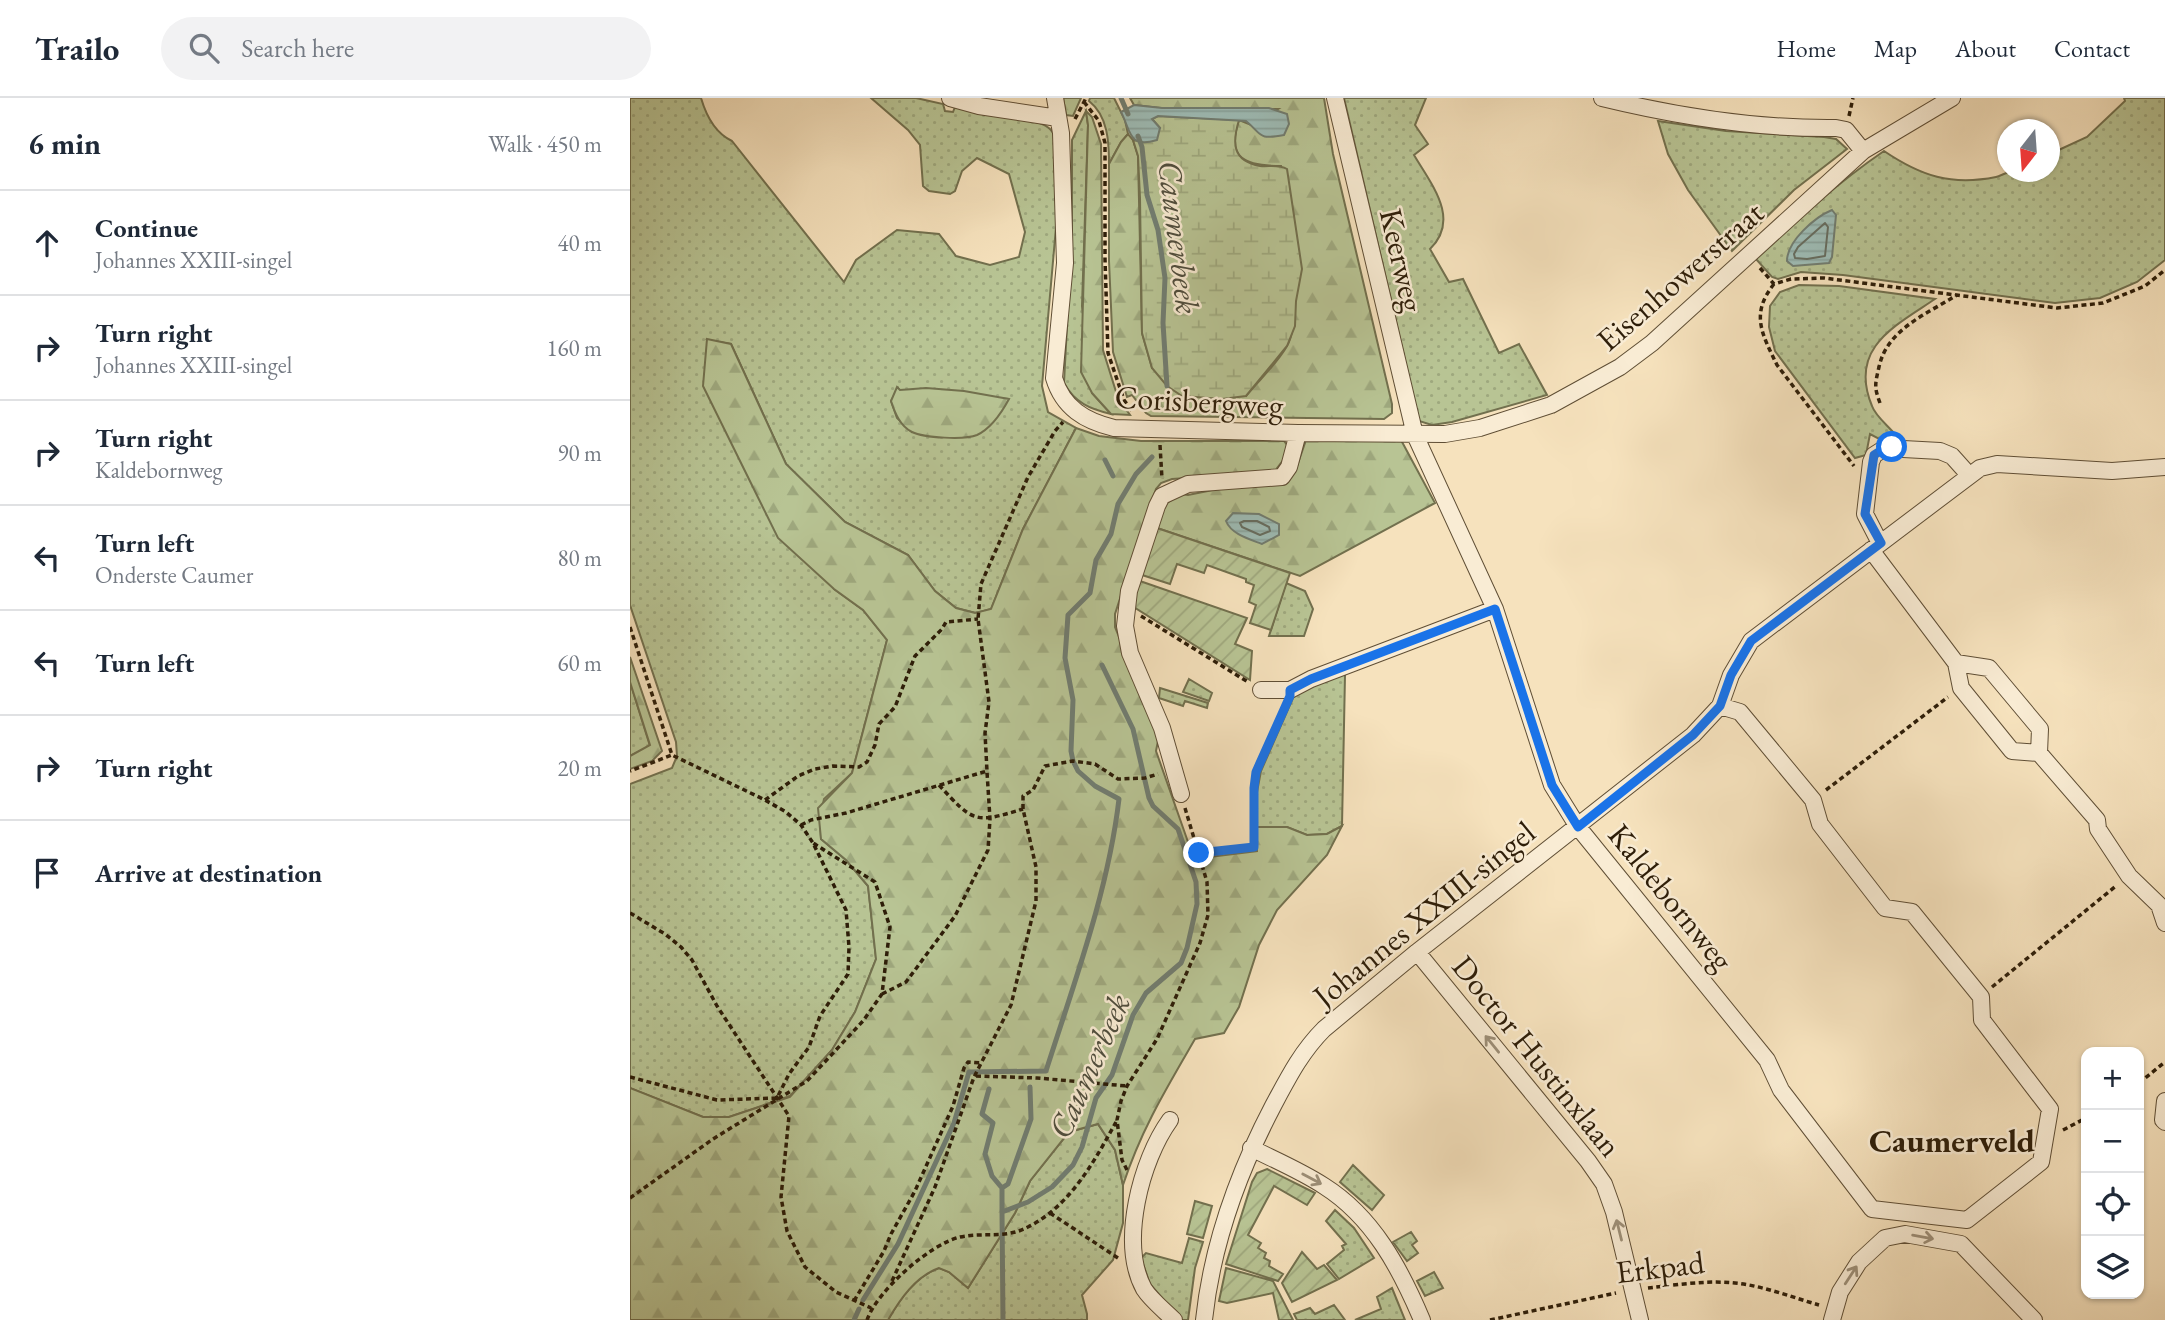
<!DOCTYPE html>
<meta charset="utf-8">
<style>
body{margin:0;font-family:"EB Garamond",serif;background:#f2f2f3;color:#1f2937}
.controls{position:absolute;right:21px;bottom:21px;display:grid;overflow:hidden;border-radius:14px;box-shadow:0 2px 5px #0004}
.controls button{width:63px;height:63px;display:grid;place-items:center;padding:0;border:0;border-bottom:2px solid #e0e1e3;background:#fff;color:#1f2937;font:35px sans-serif}
.compass{position:absolute;left:1367px;top:21px;width:63px;height:63px;border-radius:50%;background:#fff;box-shadow:0 2px 5px #0004;rotate:197deg}
.stop{position:absolute;width:21px;height:21px;margin:-16px;border:5px solid #1a73e8;border-radius:50%;background:#fff}
.stop.end{background:#1a73e8;border-color:#fff;box-shadow:0 2px 7px #0008}
.list{margin:0;padding:0;list-style:none}
h2{display:flex;justify-content:space-between;align-items:center;height:91px;margin:0;padding:0 28px;font-size:30px}
h2 small{font-size:23px;font-weight:400;color:#747a83}
.list li{display:grid;grid-template-columns:46px 1fr auto;gap:21px;align-items:center;box-sizing:border-box;height:105px;padding:0 28px;border-top:2px solid #e0e1e3}
.list b{display:block;font-size:26px;white-space:nowrap}
.list p{margin:0;font-size:23px;white-space:nowrap;color:#747a83}
.list em{font-size:23px;font-style:normal;color:#747a83}
.icon{flex:none;width:38px;height:38px;fill:none;stroke:currentColor;stroke-width:2;stroke-linecap:round;stroke-linejoin:round}
.map{position:relative;flex:none;width:1535px;height:1222px;overflow:hidden}
header{display:flex;align-items:center;gap:42px;box-sizing:border-box;height:98px;padding:0 35px;background:#fff;border-bottom:2px solid #e0e1e3}
header strong{font-size:33px}
nav{display:flex;gap:38px;margin-inline-start:auto;font-size:24px}
.search{width:490px;height:63px;background:#f2f2f3;display:flex;align-items:center;gap:18px;box-sizing:border-box;padding:0 24px;border-radius:38px;color:#747a83;font-size:26px}
main{display:flex}
aside{flex:1;background:#fff}
.map>svg:first-child{display:block}
</style>
<header>
<strong>Trailo</strong>
<div class="search"><svg class="icon" aria-label="search" viewBox="0 0 24 24"><circle cx="10" cy="10" r="6"/><path d="M15 15l6 6"/></svg>Search here</div>
<nav><a>Home</a><a>Map</a><a>About</a><a>Contact</a></nav>
</header>
<main>
<aside>
<h2>6 min<small>Walk · 450 m</small></h2>
<ul class="list">
<li><svg class="icon" aria-label="ahead" viewBox="0 0 24 24"><path d="M12 20V5M6 11l6-6 6 6"/></svg><div><b>Continue</b><p>Johannes XXIII-singel</p></div><em>40 m</em></li>
<li><svg class="icon" aria-label="right" viewBox="0 0 24 24"><path d="M7 20v-9h11M14 6l5 5-5 5"/></svg><div><b>Turn right</b><p>Johannes XXIII-singel</p></div><em>160 m</em></li>
<li><svg class="icon" aria-label="right" viewBox="0 0 24 24"><path d="M7 20v-9h11M14 6l5 5-5 5"/></svg><div><b>Turn right</b><p>Kaldebornweg</p></div><em>90 m</em></li>
<li><svg class="icon" aria-label="left" viewBox="0 0 24 24"><path d="M17 20v-9H6M10 6l-5 5 5 5"/></svg><div><b>Turn left</b><p>Onderste Caumer</p></div><em>80 m</em></li>
<li><svg class="icon" aria-label="left" viewBox="0 0 24 24"><path d="M17 20v-9H6M10 6l-5 5 5 5"/></svg><div><b>Turn left</b></div><em>60 m</em></li>
<li><svg class="icon" aria-label="right" viewBox="0 0 24 24"><path d="M7 20v-9h11M14 6l5 5-5 5"/></svg><div><b>Turn right</b></div><em>20 m</em></li>
<li><svg class="icon" aria-label="arrive" viewBox="0 0 24 24"><path d="M6 21V4h12l-3 4 3 4H6"/></svg><div><b>Arrive at destination</b></div></li>
</ul>
</aside>
<div class="map">
<svg width="1535" height="1222" viewBox="0 0 1535 1222">
<defs>
<pattern id="grass-dots" width="8" height="8" patternUnits="userSpaceOnUse" patternTransform="scale(1.75)"><rect width="8" height="8" fill="#b8c494"/><path d="M2 2h.1M6 6h.1" fill="none" stroke="#9ea87e" stroke-width="1.8" stroke-linecap="round"/></pattern>
<pattern id="forest-firs" width="22" height="20" patternUnits="userSpaceOnUse" patternTransform="scale(1.75)"><rect width="22" height="20" fill="#b8c494"/><path d="M5 1l3.5 6h-7zM16 11l3.5 6h-7z" fill="#9ea87e"/></pattern>
<pattern id="wetland-marsh" width="20" height="14" patternUnits="userSpaceOnUse" patternTransform="scale(1.75)"><rect width="20" height="14" fill="#b8c494"/><path d="M1 5h8M5 5V1M11 12h8M15 12V8" fill="none" stroke="#9ea87e"/></pattern>
<pattern id="garden-furrows" width="10" height="10" patternUnits="userSpaceOnUse" patternTransform="scale(1.75)"><rect width="10" height="10" fill="#b8c494"/><path d="M-1 1l2-2M0 10L10 0M9 11l2-2" fill="none" stroke="#9ea87e"/></pattern>
<pattern id="water-rules" width="6" height="5" patternUnits="userSpaceOnUse" patternTransform="scale(1.75)"><rect width="6" height="5" fill="#9ebdb7"/><path d="M0 2.5h6" fill="none" stroke="#88a29c"/></pattern>
</defs>
<rect width="100%" height="100%" fill="#f6e2bd"/>
<filter id="stains"><feTurbulence type="fractalNoise" baseFrequency=".00286" numOctaves="4"/><feColorMatrix values="0 0 0 0 .2 0 0 0 0 .09 0 0 0 0 .02 0 0 0 .5 -.17"/></filter>
<radialGradient id="worn" r=".72"><stop offset=".6" stop-color="#630" stop-opacity="0"/><stop offset="1" stop-color="#630" stop-opacity=".3"/></radialGradient>
<path fill="url(#grass-dots)" stroke="#72704e" stroke-width="2" fill-rule="evenodd" d="M 0,0 L 71,0 C 76,17 85,35 102,43 L 214,184 L 226,162 L 267,132 L 309,136 L 326,158 L 360,167 L 389,159 L 395,134 L 379,76 L 347,60 L 332,73 L 325,93 L 320,96 L 299,93 L 293,88 L 290,47 L 278,32 L 241,0 L 286,0 L 313,6 L 315,13 L 323,14 L 325,9 C 344,12 408,19 420,31 C 432,43 429,68 430,84 L 412,288 L 418,314 L 446,330 L 393,431 L 361,511 L 346,515 L 326,510 L 305,493 L 278,457 L 215,424 L 156,366 L 101,246 L 77,242 L 204,491 L 233,512 L 257,542 L 222,675 L 194,701 L 190,719 L 191,741 L 216,762 L 238,788 L 246,861 L 225,914 L 202,952 L 160,998 L 99,1019 L 73,1019 L 0,990 L 0,686 L 42,670 L 47,658 L 46,644 L 0,507 ZM 268,290 L 269,292 L 379,301 L 282,334 L 267,320 L 261,303 Z
M 460,0 L 484,0 L 495,22 L 498,36 L 491,44 L 479,66 C 479,44 478,18 459,3 Z
M 714,0 L 796,0 L 785,27 L 798,46 L 784,57 C 801,86 831,121 800,151 L 819,184 L 833,181 L 869,255 L 889,246 L 917,297 L 822,324 L 802,327 L 789,323 Z
M 1494,0 L 1535,0 L 1535,162 L 1507,184 L 1470,200 L 1425,205 L 1213,177 L 1171,174 L 1148,181 L 1142,179 L 1126,161 C 1167,122 1207,85 1254,53 C 1291,78 1321,88 1366,79 C 1371,78 1376,74 1382,74 C 1393,71 1408,74 1420,74 L 1420,56 L 1457,39 L 1495,3 Z
M 456,13 L 458,27 L 452,208 L 462,295 L 481,316 C 460,311 445,305 434,285 L 442,133 L 442,42 Z
M 1028,23 L 1096,33 L 1194,39 L 1206,41 L 1217,51 L 1164,92 L 1102,153 L 1058,92 L 1038,56 Z
M 1169,187 L 1209,188 L 1305,201 C 1265,228 1218,250 1242,308 C 1245,317 1256,326 1263,334 L 1255,344 L 1240,336 L 1236,357 L 1225,360 L 1145,253 L 1139,229 L 1140,208 L 1150,194 Z
M 656,485 L 675,493 L 683,511 L 674,538 L 639,538 Z
M 709,574 L 715,577 L 712,728 L 697,736 L 677,737 L 657,729 L 627,729 L 627,694 L 631,673 L 663,600 L 666,596 Z
M 559,581 L 582,595 L 579,603 L 553,594 Z
M 0,584 L 20,648 L 0,658 Z
M 530,590 L 578,605 L 577,610 L 555,603 L 553,608 L 529,600 Z
M 468,1026 L 485,1052 L 493,1087 L 493,1125 L 483,1162 L 452,1197 L 457,1216 L 457,1222 L 258,1222 C 270,1201 286,1178 309,1170 L 319,1174 L 338,1190 L 385,1115 L 400,1083 L 439,1034 Z
M 723,1067 L 754,1097 L 742,1112 L 710,1084 Z
M 705,1112 L 724,1130 L 744,1160 L 709,1181 L 697,1166 L 714,1152 L 712,1148 L 716,1146 L 696,1123 Z
M 781,1134 L 787,1143 L 782,1147 L 788,1155 L 777,1163 L 763,1144 Z
M 559,1140 L 573,1144 L 565,1170 L 558,1222 L 551,1222 L 520,1186 L 511,1160 L 516,1155 L 552,1165 Z
M 804,1174 L 813,1190 L 795,1198 L 787,1183 Z
M 762,1190 L 775,1222 L 725,1222 L 751,1211 L 747,1199 Z
M 704,1207 L 715,1222 L 667,1222 L 664,1216 L 680,1210 L 685,1216 Z"/>
<path fill="url(#forest-firs)" stroke="#72704e" stroke-width="2" d="M 433,0 L 451,0 L 443,18 L 436,17 Z
M 500,0 L 694,0 L 703,56 L 762,306 L 762,315 L 754,321 L 521,318 L 516,315 L 502,297 L 497,299 L 483,254 L 479,163 L 479,66 L 491,44 L 498,36 L 503,42 L 508,58 L 512,235 L 522,270 L 616,298 C 629,282 647,266 657,248 C 676,215 655,109 651,68 C 615,68 596,61 609,22 L 621,27 L 648,11 L 531,10 L 504,7 Z
M 456,13 L 462,19 L 471,46 L 473,252 L 488,300 L 500,317 L 481,316 L 462,295 L 451,274 L 458,27 Z
M 77,241 L 101,246 L 156,366 L 215,424 L 278,457 L 305,493 L 326,510 L 345,515 L 361,511 L 393,431 L 446,330 L 469,338 L 511,343 L 654,343 L 657,347 L 654,361 L 644,374 L 542,381 L 531,385 L 526,391 L 485,516 L 485,529 L 525,627 L 528,643 L 526,653 L 564,761 L 627,753 L 627,729 L 657,729 L 677,737 L 697,736 L 712,728 L 697,757 L 647,812 L 629,847 L 609,909 L 594,935 L 565,941 C 536,991 511,1032 493,1087 L 485,1052 L 468,1026 L 439,1034 L 400,1083 L 385,1115 L 338,1190 L 319,1174 L 309,1170 C 286,1178 270,1201 258,1222 L 0,1222 L 0,990 L 73,1019 L 99,1019 L 160,999 L 202,952 L 225,914 L 246,861 L 238,788 L 216,762 L 191,741 L 188,710 L 222,675 L 257,542 L 233,512 L 204,491 L 148,440 L 73,288 Z
M 267,289 L 270,292 L 296,290 L 334,293 L 379,301 C 372,314 362,330 347,337 C 335,342 294,340 282,334 C 270,328 265,315 261,303 Z
M 676,342 L 771,342 L 805,405 L 670,478 L 524,429 L 537,405 L 551,396 L 558,397 L 598,389 L 659,382 L 666,371 Z
M 0,559 L 32,653 L 22,663 L 0,671 L 0,658 L 20,647 L 0,584 Z"/>
<path fill="url(#wetland-marsh)" stroke="#72704e" stroke-width="2" d="M 528,18 L 609,22 C 602,45 602,63 630,68 C 639,69 648,66 657,71 L 672,171 L 666,203 L 665,228 L 657,248 L 616,298 L 592,301 L 552,298 L 537,288 L 522,270 L 512,235 L 510,100 L 508,58 L 503,42 L 514,44 L 530,30 L 522,21 Z"/>
<path fill="url(#garden-furrows)" stroke="#72704e" stroke-width="2" d="M 524,429 L 660,475 L 641,532 L 620,525 L 626,507 L 619,504 L 624,487 L 616,484 L 616,481 L 577,467 L 574,475 L 547,466 L 540,486 L 509,476 Z
M 507,482 L 617,520 L 605,546 L 622,553 L 620,582 L 499,506 Z
M 637,1071 L 685,1095 L 677,1107 L 644,1088 L 618,1137 L 631,1145 L 628,1150 L 636,1155 L 634,1160 L 640,1163 L 639,1168 L 653,1176 L 648,1183 L 596,1166 L 622,1084 L 627,1075 Z
M 565,1103 L 582,1108 L 573,1140 L 557,1136 Z
M 672,1154 L 687,1171 L 694,1167 L 707,1182 L 662,1204 L 652,1185 Z
M 596,1170 L 643,1183 L 663,1222 L 649,1222 L 643,1195 L 597,1205 L 589,1203 Z"/>
<path fill="url(#water-rules)" stroke="#717d71" stroke-width="2" d="M 504,7 L 532,10 L 639,10 L 657,16 L 659,26 L 654,37 C 627,42 633,37 616,23 L 528,18 L 522,21 L 530,30 L 527,42 C 498,51 501,33 491,14 Z
M 1202,112 L 1206,117 L 1202,159 L 1199,165 L 1163,168 L 1157,163 C 1157,143 1185,119 1202,112 Z
M 603,415 L 629,416 L 649,426 L 649,437 L 632,446 C 619,441 601,436 596,423 Z"/>
<g fill="none" stroke-linecap="round" stroke-linejoin="round">
<path stroke="#666d60" stroke-width="2" d="M 1195,125 L 1198,129 L 1195,158 L 1177,161 L 1165,160 L 1164,156 L 1168,149 Z
M 614,423 L 627,423 L 639,429 L 640,433 L 630,437 L 612,429 L 610,425 Z"/>
<path stroke="#717d71" stroke-width="5" d="M 491,0 L 498,16
M 508,38 L 512,49 L 517,97 L 528,132 L 535,180 L 533,225 L 537,288
M 475,362 L 483,378
M 359,991 L 352,1016 L 363,1025 L 355,1056 L 362,1078 L 372,1090
M 372,1114 L 372,1090 L 378,1086 L 401,1021 L 400,989
M 233,1202 L 268,1146 L 324,1025 L 339,974 L 416,973 C 444,885 478,794 489,701 L 465,688 L 448,673 L 443,663 L 441,653 L 443,602 L 435,560 L 438,517 L 460,495 L 466,462 L 481,436 L 488,406 L 506,376 L 522,359
M 224,1222 L 229,1211
M 373,1222 L 372,1114 L 398,1104 L 422,1089 L 443,1067 L 452,1049 L 466,1000 L 482,977 L 503,917 L 516,895 L 551,865 L 557,850 L 567,806 L 566,784 L 548,731 L 523,708 L 519,700 L 503,631 L 472,567"/>
<g stroke="#5f4e35" stroke-width="18">
<path id="minor" d="M 320,0 L 349,8 L 428,20
M 425,0 L 431,35 L 435,165 L 424,280 C 433,310 455,323 484,330 L 668,335 L 815,336 L 850,330 L 921,307 L 990,269 L 1022,245 L 1233,53 L 1322,0
M 705,0 L 785,337 L 865,511 L 922,687 L 948,729 L 1137,962 L 1151,992 L 1242,1111 L 1337,1122 L 1411,1064 L 1420,1011 L 1352,922 L 1351,899 L 1282,814 L 1255,810 L 1190,726 L 1183,702 L 1110,614 L 1090,608
M 972,0 C 1050,19 1126,31 1206,30 L 1216,32 L 1233,53
M 1250,445 L 1235,416 L 1241,364 L 1244,357 L 1255,350 L 1310,353 L 1322,358 L 1339,377
M 1241,452 L 1326,565 L 1359,570 L 1410,631 L 1409,655 L 1467,722 L 1468,731 L 1499,778 L 1529,807 L 1535,825
M 1326,565 L 1331,590 L 1382,653 L 1409,655
M 631,592 L 660,592 L 681,581 L 865,511
M 551,696 L 532,630 L 500,555 L 495,528 L 499,493 L 527,408 L 532,398 L 558,386 L 652,379 L 659,369 L 668,335
M 787,854 L 958,1063 L 974,1086 L 984,1114 L 1010,1222
M 1535,1003 L 1533,1022 L 1535,1024
M 540,1022 C 511,1062 489,1145 514,1191 C 521,1202 534,1212 544,1222
M 621,1050 C 645,1062 671,1073 694,1088 C 743,1119 770,1170 792,1222
M 574,1222 C 582,1146 608,1075 643,1008 C 658,980 671,954 694,931 L 787,854 L 1063,637 L 1090,608 L 1101,577 L 1121,543 L 1350,370 L 1367,366 L 1482,373 L 1535,369
M 1202,1222 L 1210,1194 L 1229,1164 L 1255,1140 L 1275,1136 L 1331,1146 L 1404,1222"/>
</g>
<path stroke="#2d1d08" stroke-width="3.5" stroke-dasharray="5 3.5" stroke-linecap="butt" d="M 454,4 L 469,23 L 475,45 L 475,161 L 478,255 L 494,302 L 502,313
M 1219,18 L 1223,0
M 445,21 L 456,0
M 1130,170 L 1144,186 L 1161,181 L 1194,180 L 1427,210 L 1473,205 L 1515,188 L 1535,172
M 1144,186 C 1120,216 1132,236 1147,267 L 1224,368
M 1250,305 C 1244,289 1245,286 1249,269 C 1257,231 1297,216 1327,197
M 530,347 L 532,381
M 511,518 L 618,584
M 0,529 L 42,657 L 0,673
M 309,687 C 343,724 344,726 393,711
M 1196,692 L 1318,599
M 135,702 L 168,678 L 185,671 L 203,668 L 229,669 L 237,664 L 245,647 L 249,626 L 265,609 L 285,558 L 312,531 L 316,524 L 348,521
M 171,727 L 181,722 L 216,715 L 357,673 L 355,635 L 359,604 L 348,521 L 351,486 L 398,379 L 425,333 L 433,324
M 569,755 L 624,749 L 624,690 L 626,673 L 656,606
M 0,815 L 35,836 L 51,849 L 62,862 L 87,908 L 159,1018 L 151,1099 L 157,1133 L 175,1169 L 206,1194 L 241,1210
M 1362,889 L 1486,788
M 252,896 L 276,884 L 308,841 L 325,818 L 358,752 L 360,721 L 357,674
M 346,978 L 407,980 L 497,988
M 0,979 L 87,1002 L 147,1000 L 159,976 L 179,949 L 190,918 L 218,876 L 219,849 L 216,812 L 183,745 L 171,727 L 156,714 L 135,702 L 42,657
M 1509,985 L 1535,964
M 1433,1032 L 1456,1020
M 497,1072 L 492,1062 L 487,1022 L 491,1003 L 497,988 L 527,941 L 570,845 L 578,817 L 577,784 L 555,710
M 0,1100 L 83,1041 L 177,983 L 233,923 L 252,896 L 260,829 L 245,784 L 183,745
M 420,1115 L 488,1160
M 262,1183 L 305,1089 L 344,979 L 381,907 L 406,803 L 406,769 L 393,711 L 393,698 L 403,692 L 415,668 L 443,663 L 465,666 L 488,681 L 515,680 L 528,676
M 1018,1190 C 1046,1187 1076,1182 1105,1185 C 1134,1188 1161,1199 1189,1207
M 224,1203 L 254,1153 L 261,1136 L 285,1093 L 323,1008 L 334,970 L 338,964 L 351,965
M 237,1222 C 247,1193 300,1146 330,1139 C 354,1134 376,1141 398,1129 C 440,1108 464,1064 486,1024
M 860,1222 L 986,1195"/>
<use href="#minor" stroke="#f9ecd4" stroke-width="16"/>
</g>
<defs><path id="oneway-shaft" d="M-6 0H5M1.5-3L5.5 0L1.5 3" fill="none" stroke-width="1.6" stroke-linecap="round" stroke-linejoin="round" transform="scale(1.75)"/></defs>
<g stroke="#9d8f78">
<use href="#oneway-shaft" transform="translate(862 946) rotate(-129)"/>
<use href="#oneway-shaft" transform="translate(682 1081) rotate(28)"/>
<use href="#oneway-shaft" transform="translate(989 1132) rotate(-104)"/>
<use href="#oneway-shaft" transform="translate(1293 1139) rotate(10)"/>
<use href="#oneway-shaft" transform="translate(1221 1177) rotate(-57)"/>
</g>
<g fill="none" stroke-linecap="round" stroke-linejoin="round">
<path stroke="#1a73e8" stroke-width="9" d="M 569,755 L 624,749 L 624,690 L 626,674 L 660,598 L 660,592 L 681,581 L 865,511 L 922,687 L 948,729 L 1063,637 L 1090,608 L 1101,577 L 1121,543 L 1251,445 L 1235,416 L 1244,357 L 1255,350 L 1262,349"/>
</g>
<g text-anchor="middle" dominant-baseline="central" stroke-width="5" stroke-linejoin="round" paint-order="stroke">
<g font-size="32" fill="#2d1d08" stroke="#f9ecd4">
<text transform="translate(772 162) rotate(77)">Keerweg</text>
<text transform="translate(1050 178) rotate(-41)">Eisenhowerstraat</text>
<text transform="translate(569 303) rotate(3)">Corisbergweg</text>
<text transform="translate(1041 799) rotate(51)">Kaldebornweg</text>
<text transform="translate(794 816) rotate(-39)">Johannes XXIII-singel</text>
<text transform="translate(907 958) rotate(51)">Doctor Hustinxlaan</text>
<text transform="translate(1030 1169) rotate(-7)">Erkpad</text>
</g>
<g font-size="33" font-style="italic" fill="#4f4d3d" stroke="#f9ecd4">
<text transform="translate(549 139) rotate(83)">Caumerbeek</text>
<text transform="translate(459 968) rotate(-66)">Caumerbeek</text>
</g>
<g font-size="33" font-weight="bold" fill="#2d1d08" stroke="#f9ecd4">
<text x="1322" y="1042">Caumerveld</text>
</g>
</g>
<rect width="100%" height="100%" filter="url(#stains)"/>
<rect width="100%" height="100%" fill="url(#worn)"/>
</svg>
<div class="controls">
<button>+</button>
<button>−</button>
<button><svg class="icon" aria-label="locate" viewBox="0 0 24 24"><circle cx="12" cy="12" r="6"/><path d="M12 2v4M12 18v4M2 12h4M18 12h4"/></svg></button>
<button><svg class="icon" aria-label="layers" viewBox="0 0 24 24"><path d="M12 4l9 5-9 5-9-5zM3 14l9 5 9-5"/></svg></button>
</div>
<svg class="compass" viewBox="-18 -18 36 36"><path d="M0-13l5 13h-10z" fill="#e53935"/><path d="M0 13l5-13h-10z" fill="#747a83"/></svg>
<div class="stop" style="left:1262px;top:349px"></div>
<div class="stop end" style="left:569px;top:755px"></div>
</div>
</main>
